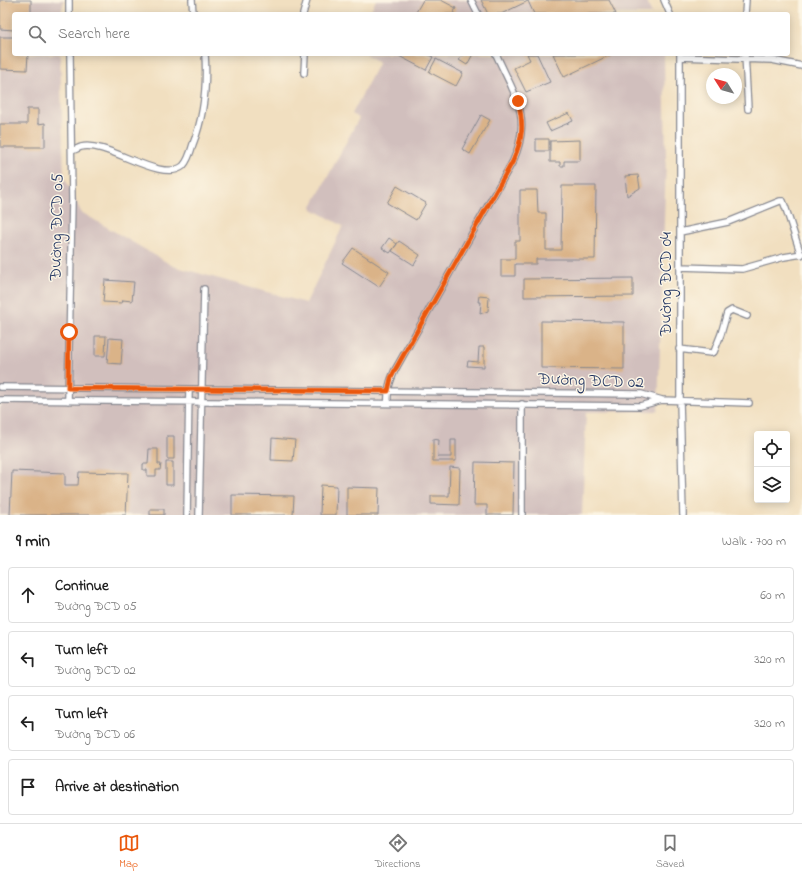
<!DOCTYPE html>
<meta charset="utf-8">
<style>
body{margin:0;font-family:"Indie Flower",sans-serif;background:#f2f2f2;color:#222}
.controls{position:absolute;right:12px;bottom:12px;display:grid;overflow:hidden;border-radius:4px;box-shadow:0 2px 10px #0003}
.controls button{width:36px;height:36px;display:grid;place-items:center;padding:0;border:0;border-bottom:1px solid #e0e0e0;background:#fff;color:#222;font:20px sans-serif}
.compass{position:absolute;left:706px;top:68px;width:36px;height:36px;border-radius:50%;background:#fff;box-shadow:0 2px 10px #0003;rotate:307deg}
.stop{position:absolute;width:12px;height:12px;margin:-9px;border:3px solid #ea580c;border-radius:50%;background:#fff}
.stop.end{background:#ea580c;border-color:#fff;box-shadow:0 1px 4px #0008}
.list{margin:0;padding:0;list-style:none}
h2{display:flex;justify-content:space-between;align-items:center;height:52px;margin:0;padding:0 16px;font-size:17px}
h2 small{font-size:13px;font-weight:400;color:#767676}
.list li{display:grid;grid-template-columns:26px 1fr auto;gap:12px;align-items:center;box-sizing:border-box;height:56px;margin:0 8px 8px;padding:0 8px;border:1px solid #e0e0e0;border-radius:4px}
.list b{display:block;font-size:15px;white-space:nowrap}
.list p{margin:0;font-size:13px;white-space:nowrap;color:#767676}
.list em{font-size:13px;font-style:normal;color:#767676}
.icon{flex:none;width:22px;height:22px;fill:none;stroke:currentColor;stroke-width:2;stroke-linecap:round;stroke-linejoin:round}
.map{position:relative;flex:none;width:802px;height:515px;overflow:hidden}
.search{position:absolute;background:#fff;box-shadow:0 2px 10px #0003;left:12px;right:12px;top:12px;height:44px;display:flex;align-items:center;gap:10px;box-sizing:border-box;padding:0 14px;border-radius:4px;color:#767676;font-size:15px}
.sheet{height:308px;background:#fff}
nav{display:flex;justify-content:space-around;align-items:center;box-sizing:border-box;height:56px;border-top:1px solid #e0e0e0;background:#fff;font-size:11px;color:#767676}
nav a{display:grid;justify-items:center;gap:2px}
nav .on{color:#ea580c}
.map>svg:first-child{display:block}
</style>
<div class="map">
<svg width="802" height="515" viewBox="0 0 802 515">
<rect width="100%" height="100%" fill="#fcf5e5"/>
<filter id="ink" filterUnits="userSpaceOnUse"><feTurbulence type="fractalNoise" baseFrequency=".025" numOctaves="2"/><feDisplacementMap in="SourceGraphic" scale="8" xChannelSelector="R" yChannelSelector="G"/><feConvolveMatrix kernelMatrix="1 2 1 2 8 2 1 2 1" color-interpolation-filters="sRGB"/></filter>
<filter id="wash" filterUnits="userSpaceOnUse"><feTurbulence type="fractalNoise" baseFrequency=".012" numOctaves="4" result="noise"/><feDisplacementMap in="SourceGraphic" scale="16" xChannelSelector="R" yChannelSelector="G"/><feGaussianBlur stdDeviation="0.9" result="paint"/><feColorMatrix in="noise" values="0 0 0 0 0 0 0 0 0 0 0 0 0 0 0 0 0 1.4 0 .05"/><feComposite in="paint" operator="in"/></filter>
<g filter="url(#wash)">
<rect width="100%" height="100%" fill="#f1dfc0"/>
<path fill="#d1bfbd" d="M 0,0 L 64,0 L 61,14 L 14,14 L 14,54 L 60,54 L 64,176 L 81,212 L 173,266 L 306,303 L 343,226 L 311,208 L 359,118 L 352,114 L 379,62 L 365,54 L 664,54 L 666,159 L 658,411 L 586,412 L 582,515 L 0,515 Z
M 376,0 L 646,0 L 652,14 L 369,14 Z"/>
<g id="blocks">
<path fill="#dab388" d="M 0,0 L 31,0 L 31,14 L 14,14 L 14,30 L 0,29 Z
M 423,0 L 441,0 L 456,8 L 453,14 L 415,14 Z
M 481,0 L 609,0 L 616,14 L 534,14 L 528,1 L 501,14 L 488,14 Z
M 0,37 L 14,37 L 14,54 L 28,54 L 27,70 L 0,69 Z
M 400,54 L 427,54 L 433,57 L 426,70 L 399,56 Z
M 463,54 L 473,54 L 467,65 L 459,60 Z
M 527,54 L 537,54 L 550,82 L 526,92 L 514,68 L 530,60 Z
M 553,54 L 612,54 L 564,77 Z
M 436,59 L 463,73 L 456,86 L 429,72 Z
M 27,109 L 38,109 L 38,124 L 45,123 L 45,147 L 0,147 L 0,124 L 27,124 Z
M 569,113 L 573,121 L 550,131 L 546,123 Z
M 481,115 L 490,120 L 470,154 L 462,149 Z
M 536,139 L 549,139 L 549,151 L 536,151 Z
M 580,140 L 580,161 L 564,161 L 564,166 L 560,166 L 560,162 L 550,162 L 550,141 Z
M 638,175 L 640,188 L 627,196 L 625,176 Z
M 397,186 L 426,203 L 416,220 L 387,203 Z
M 562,186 L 596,186 L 595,259 L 536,259 L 536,264 L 515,264 L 515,276 L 501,276 L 501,259 L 515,259 L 515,241 L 520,241 L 520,190 L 537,190 L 538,213 L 546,213 L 546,250 L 561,250 Z
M 389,238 L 397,244 L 390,253 L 382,248 Z
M 399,241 L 420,255 L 414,265 L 392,251 Z
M 353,248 L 389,272 L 379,287 L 342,263 Z
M 633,278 L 633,296 L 524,297 L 524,279 Z
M 105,280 L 134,282 L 132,301 L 123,300 L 122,303 L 103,302 Z
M 479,296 L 489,297 L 488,311 L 480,314 L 481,302 L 478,302 Z
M 541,321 L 624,322 L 624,369 L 541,368 Z
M 95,336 L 106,336 L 105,356 L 95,356 Z
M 109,338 L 123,339 L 121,364 L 107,363 Z
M 479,347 L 484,347 L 484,367 L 467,366 L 468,361 L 478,362 Z
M 167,436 L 174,436 L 174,459 L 167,459 Z
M 272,438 L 295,440 L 293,461 L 271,460 Z
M 433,439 L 439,440 L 438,457 L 451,457 L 451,440 L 456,440 L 456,461 L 433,461 Z
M 149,449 L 158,449 L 158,464 L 161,464 L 160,470 L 156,470 L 156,476 L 147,476 L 147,470 L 143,470 L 143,464 L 148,464 Z
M 166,462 L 173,462 L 173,485 L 166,485 Z
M 475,462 L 514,463 L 513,515 L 487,515 L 487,505 L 474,505 Z
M 450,467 L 460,468 L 459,505 L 431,504 L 431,496 L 449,496 Z
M 12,471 L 65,473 L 65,485 L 78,485 L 79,472 L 128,473 L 126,515 L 10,515 Z
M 321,485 L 337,486 L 336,515 L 320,515 Z
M 347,487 L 379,488 L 378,515 L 347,515 Z
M 232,495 L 294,496 L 293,515 L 232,515 Z
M 150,509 L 164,509 L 164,515 L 150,515 Z"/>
</g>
</g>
<g filter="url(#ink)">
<use href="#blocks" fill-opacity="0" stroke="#86878f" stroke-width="1"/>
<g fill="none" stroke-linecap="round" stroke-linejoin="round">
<g stroke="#86878f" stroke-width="8">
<path id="street" d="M 192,0 L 193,14
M 471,0 L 478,14
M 664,0 L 670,14
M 69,14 L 69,0
M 303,14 L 307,0
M 745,14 L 746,0
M 680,54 L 680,401 L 683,515
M 745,54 L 748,109
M 680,57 L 772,60 L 802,66
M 304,73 L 305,54
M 72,151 C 75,150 78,148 81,147 C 107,140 161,184 183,166 C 188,161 191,151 193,144 C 204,116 207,84 205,54
M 680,232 L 728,222 L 780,201 L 783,201 L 786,209 L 801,255
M 680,267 L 742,269 L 784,257 L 802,254
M 679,349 L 711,353 L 714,352 L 721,334 L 727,313 L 732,310 L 747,316
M 0,387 L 641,394 L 662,400 L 749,403
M 0,400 L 640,406 L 662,400
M 68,401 L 72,200 L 70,54
M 388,403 C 387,390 390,381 395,370 L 513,161 C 533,117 514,94 496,54
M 187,515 L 189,389
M 199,515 L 204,289
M 522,515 L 522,404"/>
</g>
<use href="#street" stroke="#fff" stroke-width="5.5"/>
</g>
</g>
<g fill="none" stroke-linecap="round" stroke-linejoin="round" filter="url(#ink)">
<path stroke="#ea580c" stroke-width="5" d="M 69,332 L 68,388 L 388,391 L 391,378 L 395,370 L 513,161 C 523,138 524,125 518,101"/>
</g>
<g text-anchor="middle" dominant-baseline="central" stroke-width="3" stroke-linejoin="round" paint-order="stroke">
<g font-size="17" fill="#1b2f5e" stroke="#fcf5e5">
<text transform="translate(57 227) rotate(-89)">Đường ĐCD 05</text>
<text transform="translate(666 284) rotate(-90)">Đường ĐCD 04</text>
<text transform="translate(591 381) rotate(2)">Đường ĐCD 02</text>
</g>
</g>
</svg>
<div class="controls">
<button><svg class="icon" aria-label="locate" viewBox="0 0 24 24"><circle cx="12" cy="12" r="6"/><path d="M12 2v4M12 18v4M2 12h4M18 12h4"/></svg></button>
<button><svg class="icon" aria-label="layers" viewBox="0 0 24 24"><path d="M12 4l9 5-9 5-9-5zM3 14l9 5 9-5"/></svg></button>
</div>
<svg class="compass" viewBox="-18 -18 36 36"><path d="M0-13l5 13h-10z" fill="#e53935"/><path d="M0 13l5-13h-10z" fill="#767676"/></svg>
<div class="stop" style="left:69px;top:332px"></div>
<div class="stop end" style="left:518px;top:101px"></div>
<div class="search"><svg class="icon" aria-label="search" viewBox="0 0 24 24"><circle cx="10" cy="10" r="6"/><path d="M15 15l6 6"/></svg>Search here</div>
</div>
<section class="sheet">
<h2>9 min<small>Walk · 700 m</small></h2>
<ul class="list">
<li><svg class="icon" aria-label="ahead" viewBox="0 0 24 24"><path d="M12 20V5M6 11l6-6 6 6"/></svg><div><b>Continue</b><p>Đường ĐCD 05</p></div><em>60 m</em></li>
<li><svg class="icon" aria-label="left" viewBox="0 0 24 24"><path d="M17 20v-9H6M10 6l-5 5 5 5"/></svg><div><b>Turn left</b><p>Đường ĐCD 02</p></div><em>320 m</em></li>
<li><svg class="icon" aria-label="left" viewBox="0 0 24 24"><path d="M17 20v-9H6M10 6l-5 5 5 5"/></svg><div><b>Turn left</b><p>Đường ĐCD 06</p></div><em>320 m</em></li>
<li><svg class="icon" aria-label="arrive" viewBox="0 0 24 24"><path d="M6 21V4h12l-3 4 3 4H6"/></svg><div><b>Arrive at destination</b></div></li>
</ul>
</section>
<nav>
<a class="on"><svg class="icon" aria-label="map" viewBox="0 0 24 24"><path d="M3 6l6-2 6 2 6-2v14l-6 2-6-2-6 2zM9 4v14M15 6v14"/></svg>Map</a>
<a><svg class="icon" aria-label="directions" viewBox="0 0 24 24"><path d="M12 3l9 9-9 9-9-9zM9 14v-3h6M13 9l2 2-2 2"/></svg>Directions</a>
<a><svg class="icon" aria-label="saved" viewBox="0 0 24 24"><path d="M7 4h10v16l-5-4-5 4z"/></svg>Saved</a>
</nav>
